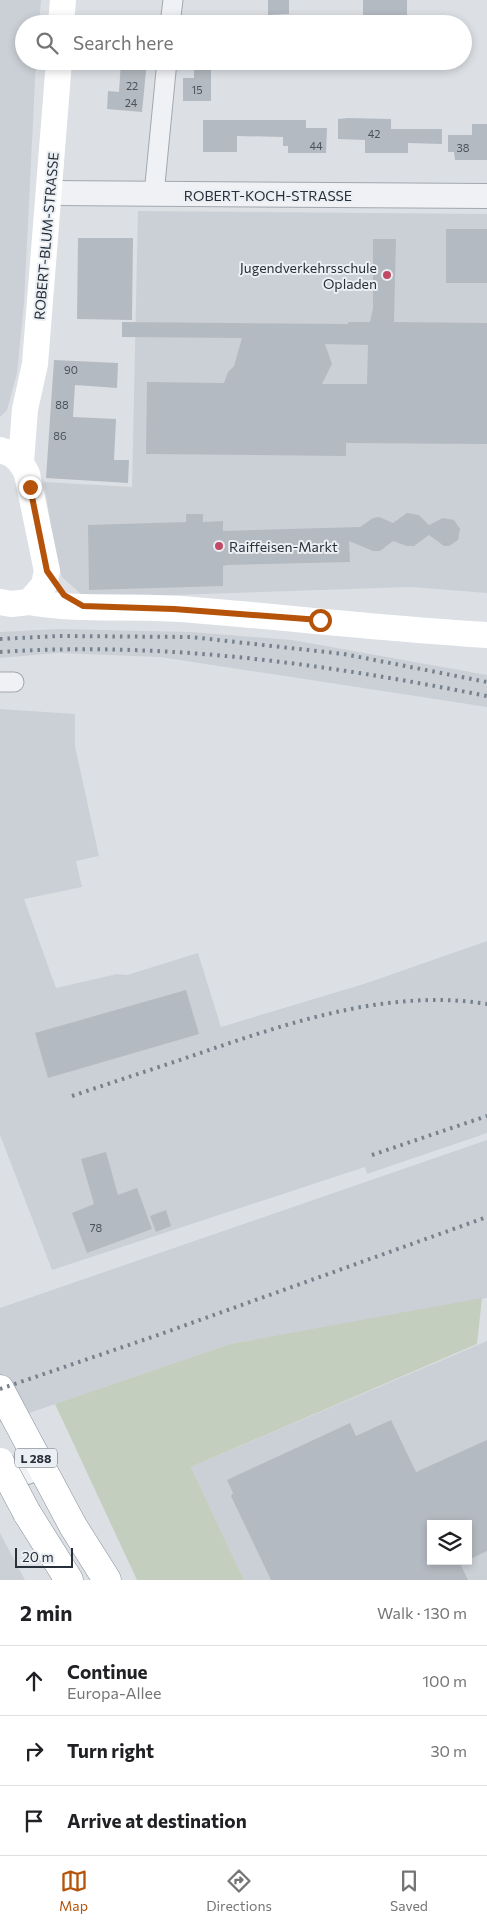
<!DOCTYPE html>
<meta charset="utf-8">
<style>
body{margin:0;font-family:Commissioner,sans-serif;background:#f6f6f6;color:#202124}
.controls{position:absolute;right:15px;bottom:15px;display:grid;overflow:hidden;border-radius:0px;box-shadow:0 2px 8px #0003}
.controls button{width:45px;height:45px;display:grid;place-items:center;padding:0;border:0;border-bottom:1px solid #e0e0e0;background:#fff;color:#202124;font:25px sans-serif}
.scale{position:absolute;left:15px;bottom:12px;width:58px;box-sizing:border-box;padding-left:5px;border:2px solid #27303a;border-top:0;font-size:14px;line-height:18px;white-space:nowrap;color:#27303a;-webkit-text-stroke:4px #ebeff3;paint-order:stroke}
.stop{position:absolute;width:15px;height:15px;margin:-11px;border:4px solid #b45309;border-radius:50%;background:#fff}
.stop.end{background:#b45309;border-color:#fff;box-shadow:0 1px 5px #0008}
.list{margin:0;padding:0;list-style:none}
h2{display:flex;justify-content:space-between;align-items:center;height:65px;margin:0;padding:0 20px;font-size:21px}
h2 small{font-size:16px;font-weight:400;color:#757577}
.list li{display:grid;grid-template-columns:32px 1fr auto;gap:15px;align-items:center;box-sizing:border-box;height:70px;padding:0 20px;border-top:1px solid #e0e0e0}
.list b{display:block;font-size:19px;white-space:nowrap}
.list p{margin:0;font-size:16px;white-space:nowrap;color:#757577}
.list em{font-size:16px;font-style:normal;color:#757577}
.icon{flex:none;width:28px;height:28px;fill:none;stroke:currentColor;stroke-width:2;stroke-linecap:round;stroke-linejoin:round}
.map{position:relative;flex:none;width:487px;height:1580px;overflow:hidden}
.search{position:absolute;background:#fff;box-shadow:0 2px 8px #0003;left:15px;right:15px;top:15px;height:55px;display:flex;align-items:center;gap:12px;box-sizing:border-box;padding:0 18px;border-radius:28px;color:#757577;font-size:19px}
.sheet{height:275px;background:#fff}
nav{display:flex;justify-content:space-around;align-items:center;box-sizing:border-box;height:70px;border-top:1px solid #e0e0e0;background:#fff;font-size:14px;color:#757577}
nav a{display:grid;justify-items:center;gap:2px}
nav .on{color:#b45309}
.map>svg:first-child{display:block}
</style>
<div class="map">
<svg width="487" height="1580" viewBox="0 0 487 1580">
<rect width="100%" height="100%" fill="#dce0e5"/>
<path fill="#cbd0d6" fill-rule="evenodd" d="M 0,0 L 41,0 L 39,24 L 24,24 L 24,61 L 36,61 L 24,303 L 17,373 L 7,410 L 0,417 Z
M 138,211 L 487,214 L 487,593 L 411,587 L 111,597 L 81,594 L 62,577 L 55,554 L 44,482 L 132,487 Z
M 59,629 L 191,632 L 292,640 L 487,675 L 487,707 L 160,657 L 58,653 L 0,658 L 0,632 Z
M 0,709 L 75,714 L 75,746 L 99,856 L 76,861 L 82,887 L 24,899 L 56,988 L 117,974 L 127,975 L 198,953 L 221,1027 L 367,983 L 487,941 L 487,1133 L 367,1174 L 365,1167 L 52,1270 L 0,1135 Z
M 487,1140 L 487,1298 L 230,1344 L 0,1423 L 0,1308 Z
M 487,1341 L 487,1580 L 244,1580 L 191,1467 ZM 431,1524 L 468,1524 L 468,1561 L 431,1561 Z
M 0,1533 L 25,1580 L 0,1580 Z"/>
<path fill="#c4cebe" d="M 482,1298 L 477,1344 L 191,1467 L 244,1580 L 137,1580 L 55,1404 L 230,1344 Z"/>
<path fill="#b4bac1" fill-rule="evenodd" d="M 268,0 L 289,0 L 289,14 L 268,15 Z
M 363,0 L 407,0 L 407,17 L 363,17 Z
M 121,61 L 147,61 L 142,112 L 107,109 L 108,91 L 119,92 Z
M 194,68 L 211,70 L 211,101 L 183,101 L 183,78 L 194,78 Z
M 348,118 L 391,119 L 391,129 L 442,129 L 442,144 L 408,143 L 408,153 L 365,153 L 365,140 L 338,139 L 338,119 Z
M 203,120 L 306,120 L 306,128 L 327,128 L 326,153 L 288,153 L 288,146 L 283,146 L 283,137 L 237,136 L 237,152 L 203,152 Z
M 472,124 L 487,124 L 487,160 L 455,160 L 454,152 L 448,152 L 448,135 L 472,135 Z
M 446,229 L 487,229 L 487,283 L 446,283 Z
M 78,238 L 133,238 L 132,320 L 77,319 Z
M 373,239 L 396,239 L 394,322 L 487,323 L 487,444 L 346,443 L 346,456 L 146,454 L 147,382 L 224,383 L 228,372 L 234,366 L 242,338 L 122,337 L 122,322 L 348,324 L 348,322 L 370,322 L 373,308 ZM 325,344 L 368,345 L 367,384 L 322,384 L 332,364 Z
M 54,360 L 118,363 L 117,388 L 75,385 L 73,417 L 116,419 L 114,460 L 129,460 L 128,483 L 46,478 Z
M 407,513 L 419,515 L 429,525 L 443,518 L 454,520 L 460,529 L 458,540 L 449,546 L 444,546 L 429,535 L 414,546 L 407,546 L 393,541 L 380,551 L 373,551 L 349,541 L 350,562 L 227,565 L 223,566 L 223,586 L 89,590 L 88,525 L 186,522 L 186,514 L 203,514 L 203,522 L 223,521 L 223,531 L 360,527 L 373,518 L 379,517 L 393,523 Z
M 186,990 L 199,1034 L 48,1078 L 35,1033 Z
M 106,1152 L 118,1195 L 137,1188 L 152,1229 L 87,1253 L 72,1213 L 94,1204 L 81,1159 Z
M 166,1210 L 171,1226 L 156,1232 L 150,1216 Z
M 391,1420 L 416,1472 L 487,1440 L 487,1551 L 468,1560 L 468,1524 L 431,1524 L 431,1561 L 459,1561 L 468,1580 L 271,1580 L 231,1496 L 233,1493 L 227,1480 L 350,1423 L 356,1436 Z"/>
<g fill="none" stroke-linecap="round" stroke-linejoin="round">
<g stroke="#a2a8ae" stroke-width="21">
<path id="minor" d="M 170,24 L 173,0
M 154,194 L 167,61
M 0,682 L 14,682
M 0,1481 L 29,1474"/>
</g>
<g stroke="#a2a8ae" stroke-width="26">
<path id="tertiary" d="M 50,193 L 487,196"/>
</g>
<g stroke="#858f9a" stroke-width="29">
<path id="trunk" d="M 0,1389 L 73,1526 L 107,1580
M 27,1513 L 69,1580"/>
</g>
<use href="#minor" stroke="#eff1f4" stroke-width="19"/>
<use href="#tertiary" stroke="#eff1f4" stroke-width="24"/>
<path stroke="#fff" stroke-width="26" d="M 61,24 L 63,0
M 0,450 C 15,454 21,461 27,474 L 47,571 L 44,585 L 29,602 L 11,604 L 0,602
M 21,462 L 25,409 L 35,364 L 59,61
M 29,602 C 79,611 130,605 181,609 C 283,617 385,629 487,635"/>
<use href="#trunk" stroke="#fff" stroke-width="28"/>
<path stroke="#77818d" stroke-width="4" stroke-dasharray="2.5 5" stroke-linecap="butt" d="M 0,639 L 59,636 L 191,637 L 344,654 L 487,682
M 0,652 C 166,641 325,664 487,696
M 72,1096 C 119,1080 166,1065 212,1049 C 300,1019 394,989 487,1004
M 372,1155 L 487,1116
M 0,1389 L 158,1335 L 487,1217"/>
<g stroke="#858f9a" stroke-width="29" stroke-linecap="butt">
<path id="trunk-bridge" d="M 0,1462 L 27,1513"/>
</g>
<use href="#trunk-bridge" stroke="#fff" stroke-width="28"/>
</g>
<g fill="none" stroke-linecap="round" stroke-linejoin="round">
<path stroke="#b45309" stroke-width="6" d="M 30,487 L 47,571 L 64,595 L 83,606 L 174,609 L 320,620"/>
</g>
<g fill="#c14a66" stroke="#ebeff3" stroke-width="2">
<circle cx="387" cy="275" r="5"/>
<circle cx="219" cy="546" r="5"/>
</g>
<g text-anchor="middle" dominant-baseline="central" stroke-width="4" stroke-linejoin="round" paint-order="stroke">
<g font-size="11" fill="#4a525c">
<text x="132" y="85">22</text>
<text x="197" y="89">15</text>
<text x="131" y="102">24</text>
<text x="374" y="133">42</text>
<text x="316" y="145">44</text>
<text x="463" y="147">38</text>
<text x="71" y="369">90</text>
<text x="62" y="404">88</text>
<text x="60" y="435">86</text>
<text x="96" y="1227">78</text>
</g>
<rect fill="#ebeff3" stroke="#626972" stroke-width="1" x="15" y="1448.5" width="42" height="19" rx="4"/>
<g font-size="12" font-weight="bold" fill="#27303a">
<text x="36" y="1458">L 288</text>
</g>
<g font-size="14" fill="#27303a" stroke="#ebeff3">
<text x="268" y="195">ROBERT-KOCH-STRASSE</text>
<text transform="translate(46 236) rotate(-85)">ROBERT-BLUM-STRASSE</text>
</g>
<g font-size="14" fill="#27303a" stroke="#ebeff3" text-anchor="end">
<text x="377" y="267">Jugendverkehrsschule<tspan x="377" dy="16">Opladen</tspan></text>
<text x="229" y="546" text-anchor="start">Raiffeisen-Markt</text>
</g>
</g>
</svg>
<div class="controls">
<button><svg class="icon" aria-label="layers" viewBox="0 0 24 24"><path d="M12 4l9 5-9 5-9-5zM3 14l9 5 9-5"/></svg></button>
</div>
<div class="scale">20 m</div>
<div class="stop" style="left:320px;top:620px"></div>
<div class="stop end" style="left:30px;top:487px"></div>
<div class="search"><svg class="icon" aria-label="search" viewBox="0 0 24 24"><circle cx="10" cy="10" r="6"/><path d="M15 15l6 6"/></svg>Search here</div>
</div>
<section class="sheet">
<h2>2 min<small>Walk · 130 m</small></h2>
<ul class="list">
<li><svg class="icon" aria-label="ahead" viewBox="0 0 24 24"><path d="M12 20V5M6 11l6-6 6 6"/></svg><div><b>Continue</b><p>Europa-Allee</p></div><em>100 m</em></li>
<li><svg class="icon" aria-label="right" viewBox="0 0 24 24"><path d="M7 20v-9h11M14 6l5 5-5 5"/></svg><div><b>Turn right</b></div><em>30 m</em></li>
<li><svg class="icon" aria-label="arrive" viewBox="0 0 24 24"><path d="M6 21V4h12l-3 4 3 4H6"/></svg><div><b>Arrive at destination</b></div></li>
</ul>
</section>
<nav>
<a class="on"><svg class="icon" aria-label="map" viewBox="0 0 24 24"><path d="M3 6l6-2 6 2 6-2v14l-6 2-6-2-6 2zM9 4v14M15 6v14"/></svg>Map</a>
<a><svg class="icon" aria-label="directions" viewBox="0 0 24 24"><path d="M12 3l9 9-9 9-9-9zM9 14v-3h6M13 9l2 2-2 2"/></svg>Directions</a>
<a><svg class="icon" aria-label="saved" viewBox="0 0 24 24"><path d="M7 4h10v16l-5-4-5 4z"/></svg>Saved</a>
</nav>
